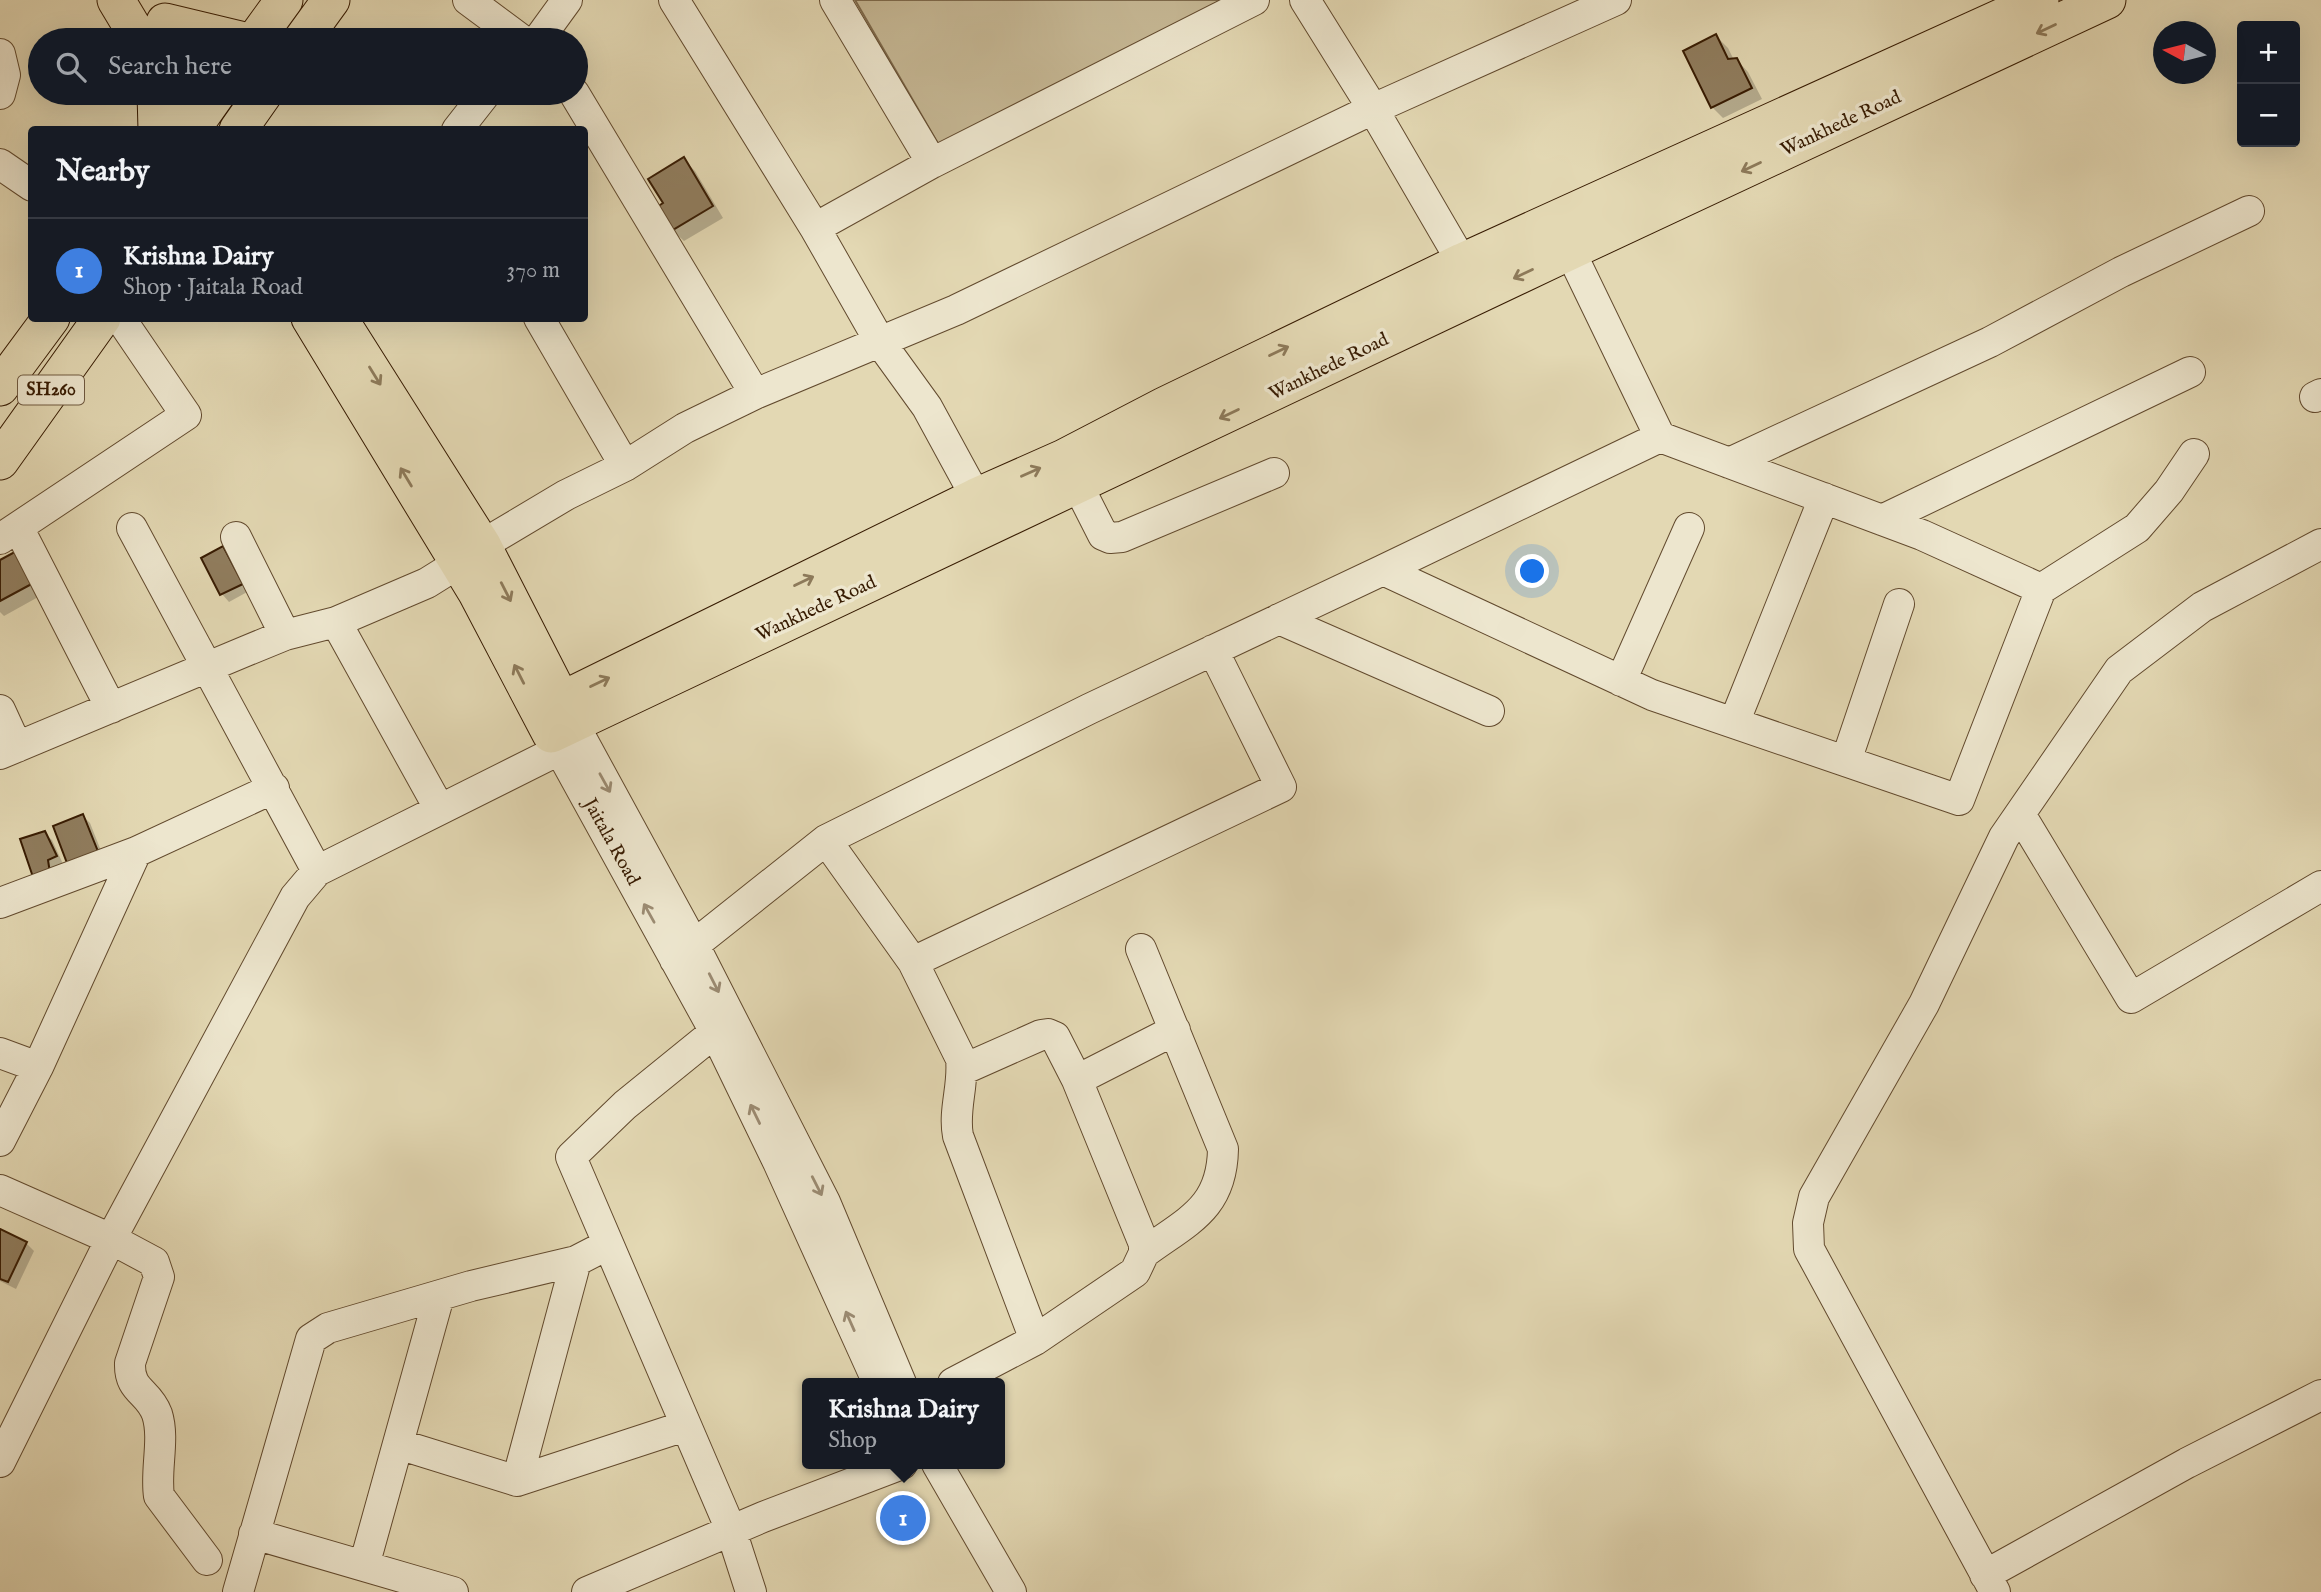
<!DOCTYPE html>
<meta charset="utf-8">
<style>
body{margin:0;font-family:"IM FELL English",serif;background:#242831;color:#f1f3f6}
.controls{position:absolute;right:21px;top:21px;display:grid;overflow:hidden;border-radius:7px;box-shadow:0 7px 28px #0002}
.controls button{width:63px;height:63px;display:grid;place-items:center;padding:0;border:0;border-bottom:2px solid #363941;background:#171b24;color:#f1f3f6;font:35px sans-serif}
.compass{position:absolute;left:2153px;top:21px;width:63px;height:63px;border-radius:50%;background:#171b24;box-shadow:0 7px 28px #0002;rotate:277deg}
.you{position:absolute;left:1533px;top:572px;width:24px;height:24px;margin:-18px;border:5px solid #fff;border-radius:50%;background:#1a73e8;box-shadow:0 0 0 10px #1a73e833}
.badge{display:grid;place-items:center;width:46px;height:46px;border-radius:50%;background:#d93025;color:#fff;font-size:23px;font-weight:700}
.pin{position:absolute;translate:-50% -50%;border:4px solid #fff;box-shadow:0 2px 7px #0006}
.popup{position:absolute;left:802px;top:1378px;width:203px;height:91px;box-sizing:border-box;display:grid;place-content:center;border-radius:7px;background:#171b24;filter:drop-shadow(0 2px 5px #0005);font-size:23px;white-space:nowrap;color:#9ea1a6}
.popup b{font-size:26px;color:#f1f3f6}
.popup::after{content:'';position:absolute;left:50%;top:100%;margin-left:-14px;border:14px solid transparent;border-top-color:#171b24}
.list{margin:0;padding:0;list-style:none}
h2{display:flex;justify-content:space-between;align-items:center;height:91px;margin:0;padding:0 28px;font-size:30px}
h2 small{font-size:23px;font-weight:400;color:#9ea1a6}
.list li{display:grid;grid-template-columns:46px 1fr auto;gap:21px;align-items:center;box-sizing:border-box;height:105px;padding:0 28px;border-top:2px solid #363941}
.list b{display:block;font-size:26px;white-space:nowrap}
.list p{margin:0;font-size:23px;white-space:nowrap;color:#9ea1a6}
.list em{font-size:23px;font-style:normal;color:#9ea1a6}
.icon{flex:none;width:38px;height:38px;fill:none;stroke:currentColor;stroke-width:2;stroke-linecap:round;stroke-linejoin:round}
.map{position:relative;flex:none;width:2321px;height:1592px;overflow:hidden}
.search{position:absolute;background:#171b24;box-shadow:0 7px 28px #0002;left:28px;top:28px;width:560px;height:77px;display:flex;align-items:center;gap:18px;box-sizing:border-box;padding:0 24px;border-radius:38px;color:#9ea1a6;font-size:26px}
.panel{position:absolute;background:#171b24;box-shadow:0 7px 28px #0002;left:28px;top:126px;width:560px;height:196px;border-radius:7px}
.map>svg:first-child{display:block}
</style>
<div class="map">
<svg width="2321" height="1592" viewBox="0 0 2321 1592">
<rect width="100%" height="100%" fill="#e3d8b3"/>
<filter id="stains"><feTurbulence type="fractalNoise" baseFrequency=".00286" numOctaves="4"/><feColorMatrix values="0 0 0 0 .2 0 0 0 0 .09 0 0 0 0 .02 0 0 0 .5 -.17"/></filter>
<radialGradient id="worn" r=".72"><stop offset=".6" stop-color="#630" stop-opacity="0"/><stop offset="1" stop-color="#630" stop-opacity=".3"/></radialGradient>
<path fill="#c6b895" stroke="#7e6a4c" stroke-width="2" d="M 855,0 L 1247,0 L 940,147 Z"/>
<path fill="#0003" d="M 1716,36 L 1728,48 L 1734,60 L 1737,60 L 1748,72 L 1762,99 L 1723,118 L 1712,107 Z
M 683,159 L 695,171 L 723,218 L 684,241 L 672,230 L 665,204 Z
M 223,548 L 230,556 L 249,591 L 229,602 L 222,594 L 203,559 Z
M 0,562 L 49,591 L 4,616 L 0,612 Z
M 83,816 L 90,823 L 107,866 L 79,877 Z
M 44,833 L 52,840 L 63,864 L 36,879 Z
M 0,1234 L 26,1243 L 34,1251 L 16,1289 L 0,1281 Z"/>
<path fill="#907d5e" stroke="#371b02" stroke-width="2" d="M 1716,34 L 1728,59 L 1737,58 L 1752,88 L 1711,108 L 1683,51 Z
M 684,157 L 713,206 L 671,231 L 657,207 L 663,203 L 648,179 Z
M 223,546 L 243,584 L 220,595 L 201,558 Z
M 22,548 L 39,580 L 0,601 L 0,560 Z
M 83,814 L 101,859 L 70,871 L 53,826 Z
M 45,831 L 57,856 L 48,860 L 50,873 L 34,880 L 20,839 Z
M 0,1229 L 27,1242 L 8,1282 L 0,1279 Z"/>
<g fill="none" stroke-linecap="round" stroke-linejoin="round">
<g stroke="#624a2e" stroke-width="32">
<path id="minor" d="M 468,0 L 522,40
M 674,0 L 815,228 L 932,163 L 1254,0
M 835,0 L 932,163
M 1305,0 L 1373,109 L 1462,262
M 538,40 L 567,0
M 0,54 L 5,75 L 0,94
M 574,93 L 755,394
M 457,130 L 486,93
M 0,164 L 32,186
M 815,228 L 880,342 L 927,407 L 976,497
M 1570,251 L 1660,437 L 1922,535 L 2041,589
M 539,318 L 625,466 L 685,428 L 755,394 L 956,310 L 1373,109 L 1616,0
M 2315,397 L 2321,394
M 1660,437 L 1383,570 L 1652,695 L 1959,800 L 2041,589 L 2137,528 L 2169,491 L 2194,454
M 1729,463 L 1990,342 L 2121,272 L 2249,211
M 1067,464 L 1103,535 L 1110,538 L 1122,537 L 1274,473
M 1882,520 L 2190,372
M 18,527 L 111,708
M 132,528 L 317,871
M 236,537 L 285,635
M 0,539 L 186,415 L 120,318
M 1279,619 L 1489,711
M 336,622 L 439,808
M 1621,681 L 1689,528
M 0,710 L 17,747
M 573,723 L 694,945 L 825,1202 L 901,1383
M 1734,723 L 1824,498
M 551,734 L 715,1032 L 778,1162 L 878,1383
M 0,754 L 246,651 L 285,635 L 336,622 L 427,583 L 459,563 L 482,545 L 566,495 L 625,466
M 1846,761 L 1899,604
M 2020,814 L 2131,998 L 2321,886
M 826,840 L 913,962 L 1281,787 L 1213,650
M 0,903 L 136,852
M 1141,949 L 1223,1149 C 1222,1209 1187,1221 1144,1253
M 675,960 L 826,840 L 1089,709 L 1383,570
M 913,962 L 961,1059 C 964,1085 953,1110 958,1136 L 1035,1340
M 715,1032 L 625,1105 L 571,1157 L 731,1530 L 751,1592
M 0,1053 L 38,1067
M 962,1070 L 1041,1035 L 1048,1034 L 1055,1037 L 1077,1080
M 0,1141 L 38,1067 L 136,852 L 274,788
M 0,1190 L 111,1239 L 154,1262 L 159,1277 L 130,1363 C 129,1392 148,1390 157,1414 C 165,1439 155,1470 159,1496 L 207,1560
M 953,1383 L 1035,1340 L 1135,1272 L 1144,1253 L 1144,1244 L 1077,1080 L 1175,1030
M 398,1444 L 517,1481 L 576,1261
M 0,1462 L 111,1239 L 295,897 L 317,871 L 581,739
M 937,1464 L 1011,1592
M 517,1481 L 685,1426
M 254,1534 L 453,1592
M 364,1566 L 439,1296
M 1985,1575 L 2187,1463 L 2321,1395
M 238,1592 L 311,1339 L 328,1328 L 471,1286 L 576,1261 L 607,1245
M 587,1592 L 763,1517 L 902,1464
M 1995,1592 L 1809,1249 L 1808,1223 L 1814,1197 L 1924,1004 L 2004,837 L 2119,670 L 2202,607 L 2321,544"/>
</g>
<g stroke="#371b02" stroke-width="39">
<path id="major" d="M 116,0 L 140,40
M 165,22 L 240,40
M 255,40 L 284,0
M 302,40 L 331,0
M 156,93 L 157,130
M 172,93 L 194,130
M 191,130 L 217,93
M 238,130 L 264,93
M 310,318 L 477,593 L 551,734 L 1570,251 L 2107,0
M 339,319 L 482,545 L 573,723
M 0,387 L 51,318
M 0,461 L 102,318
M 546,708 L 976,497 L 1064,458 L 1164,406 L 1462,262 L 2040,0"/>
</g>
<use href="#minor" stroke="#ede6ce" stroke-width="30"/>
<use href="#major" stroke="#e3d8b3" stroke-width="37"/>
</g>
<defs><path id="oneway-shaft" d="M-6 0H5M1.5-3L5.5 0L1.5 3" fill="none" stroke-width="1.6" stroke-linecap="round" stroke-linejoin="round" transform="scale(1.75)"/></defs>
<g stroke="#8d7a5a">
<use href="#oneway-shaft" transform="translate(2046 29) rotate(155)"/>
<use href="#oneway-shaft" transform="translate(1751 167) rotate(155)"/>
<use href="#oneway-shaft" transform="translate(1523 274) rotate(154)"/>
<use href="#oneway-shaft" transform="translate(1279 351) rotate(-26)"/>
<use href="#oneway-shaft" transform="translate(375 376) rotate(58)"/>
<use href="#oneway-shaft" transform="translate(1229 414) rotate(154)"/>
<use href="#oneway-shaft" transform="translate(1031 472) rotate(-24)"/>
<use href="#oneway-shaft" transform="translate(406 477) rotate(-121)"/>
<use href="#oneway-shaft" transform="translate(804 581) rotate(-26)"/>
<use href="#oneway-shaft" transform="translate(506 592) rotate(63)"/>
<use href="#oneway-shaft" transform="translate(519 674) rotate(-117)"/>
<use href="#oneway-shaft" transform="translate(600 682) rotate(-26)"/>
</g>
<g stroke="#9b8b72">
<use href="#oneway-shaft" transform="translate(605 783) rotate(61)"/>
<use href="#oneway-shaft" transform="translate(649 913) rotate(-119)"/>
<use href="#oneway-shaft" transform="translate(714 983) rotate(63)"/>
<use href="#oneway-shaft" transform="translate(755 1114) rotate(-116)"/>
<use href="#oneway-shaft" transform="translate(817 1186) rotate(63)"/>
<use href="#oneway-shaft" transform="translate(850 1321) rotate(-114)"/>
</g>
<g text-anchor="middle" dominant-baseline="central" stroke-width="7" stroke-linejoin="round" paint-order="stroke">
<rect fill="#ede6ce" stroke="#6e583f" stroke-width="2" x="18" y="375.5" width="66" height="29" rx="5"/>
<g font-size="18" font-weight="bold" fill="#371b02">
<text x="51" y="390">SH260</text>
</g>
<g font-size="19" fill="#371b02" stroke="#ede6ce">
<text transform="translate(1841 124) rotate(-25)">Wankhede Road</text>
<text transform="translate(1329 367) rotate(-26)">Wankhede Road</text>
<text transform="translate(816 609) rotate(-25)">Wankhede Road</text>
<text transform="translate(611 842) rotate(61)">Jaitala Road</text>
</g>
</g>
<rect width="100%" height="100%" filter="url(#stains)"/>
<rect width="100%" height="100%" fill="url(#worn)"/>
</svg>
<div class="controls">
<button>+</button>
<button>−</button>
</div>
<svg class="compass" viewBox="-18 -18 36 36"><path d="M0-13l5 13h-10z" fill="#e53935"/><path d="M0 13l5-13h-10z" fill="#9ea1a6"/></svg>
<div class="you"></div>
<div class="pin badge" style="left:903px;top:1518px;background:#3f7fe0">1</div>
<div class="popup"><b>Krishna Dairy</b>Shop</div>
<div class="search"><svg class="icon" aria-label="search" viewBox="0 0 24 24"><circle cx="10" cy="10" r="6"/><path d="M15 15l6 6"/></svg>Search here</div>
<section class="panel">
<h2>Nearby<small></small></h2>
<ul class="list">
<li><span class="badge" style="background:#3f7fe0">1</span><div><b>Krishna Dairy</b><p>Shop · Jaitala Road</p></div><em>370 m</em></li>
</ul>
</section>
</div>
